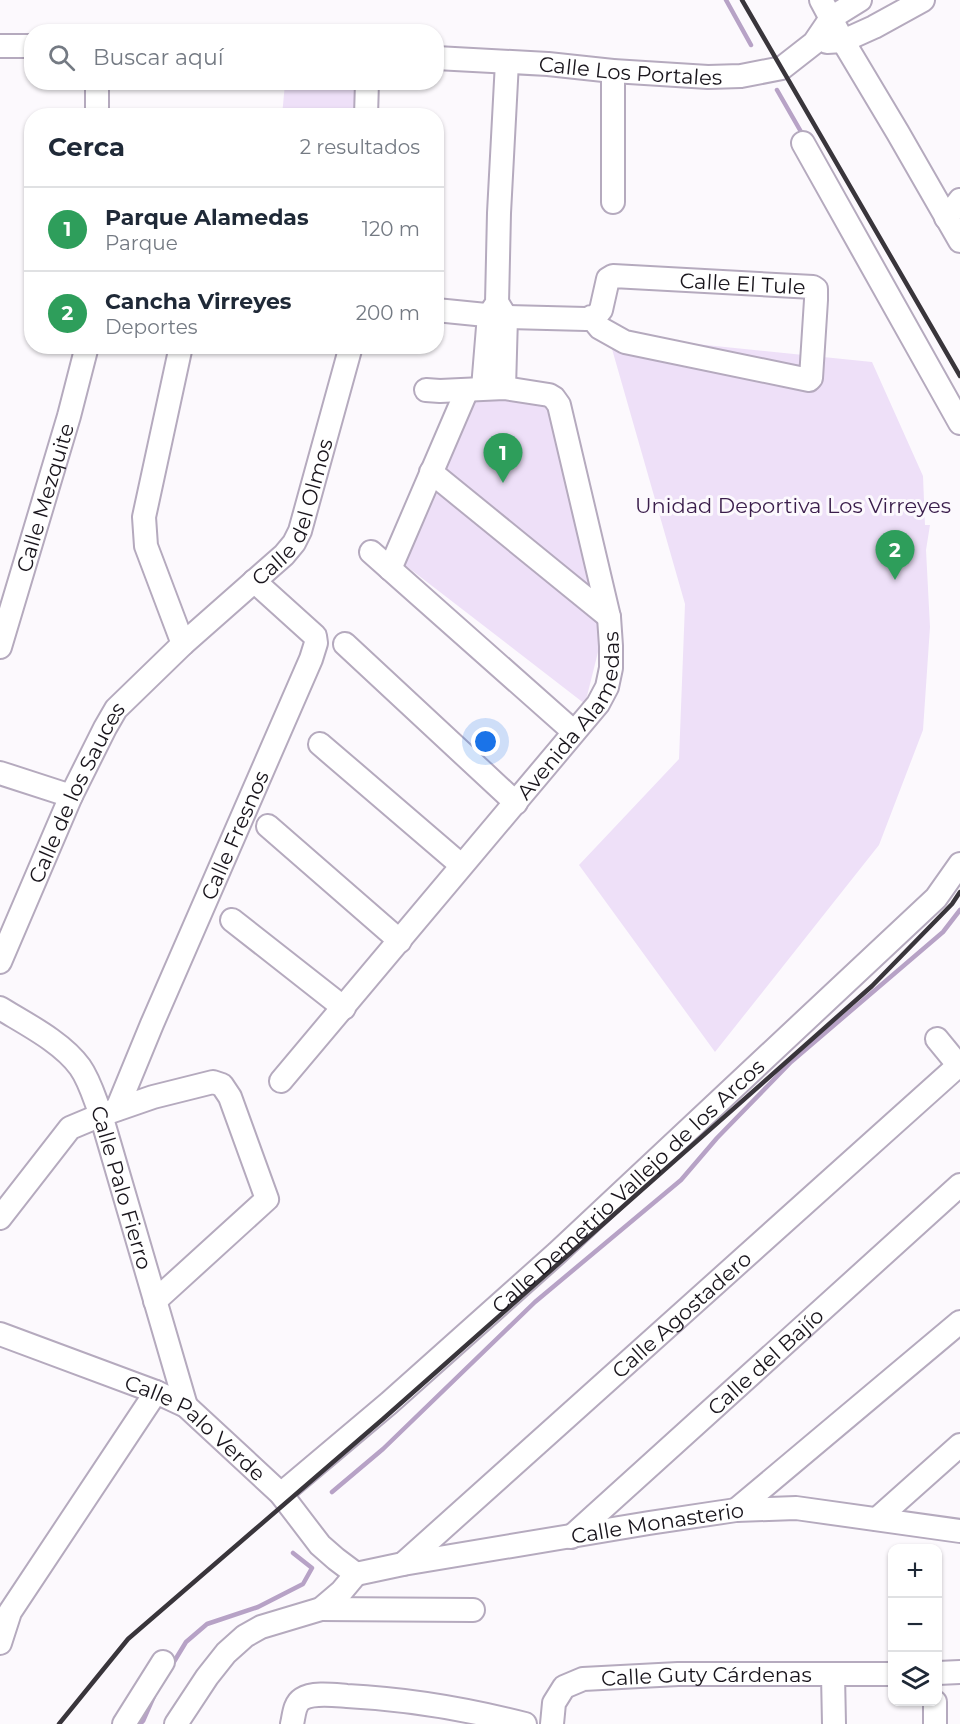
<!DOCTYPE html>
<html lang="es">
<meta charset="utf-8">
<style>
body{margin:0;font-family:Montserrat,sans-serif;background:#f6f6f7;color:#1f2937}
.controls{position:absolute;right:18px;bottom:18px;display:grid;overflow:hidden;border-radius:12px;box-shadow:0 2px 4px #0004}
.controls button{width:54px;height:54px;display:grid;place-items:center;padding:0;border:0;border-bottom:2px solid #e0e1e3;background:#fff;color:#1f2937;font:30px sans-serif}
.you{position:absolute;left:486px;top:742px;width:21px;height:21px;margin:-15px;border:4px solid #fff;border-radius:50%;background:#1a73e8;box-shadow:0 0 0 9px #1a73e833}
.badge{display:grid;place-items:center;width:39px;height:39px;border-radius:50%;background:#1a73e8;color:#fff;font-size:20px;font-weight:700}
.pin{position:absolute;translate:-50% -50px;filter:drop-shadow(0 2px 3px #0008)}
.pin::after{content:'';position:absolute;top:32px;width:21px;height:18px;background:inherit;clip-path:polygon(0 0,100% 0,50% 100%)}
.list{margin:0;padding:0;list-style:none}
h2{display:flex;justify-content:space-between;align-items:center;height:78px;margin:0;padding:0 24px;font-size:26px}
h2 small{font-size:20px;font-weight:400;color:#747a83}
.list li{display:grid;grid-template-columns:39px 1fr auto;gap:18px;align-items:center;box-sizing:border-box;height:84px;padding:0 24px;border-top:2px solid #e0e1e3}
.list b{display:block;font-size:22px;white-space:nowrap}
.list p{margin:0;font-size:20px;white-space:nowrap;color:#747a83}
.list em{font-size:20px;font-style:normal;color:#747a83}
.icon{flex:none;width:33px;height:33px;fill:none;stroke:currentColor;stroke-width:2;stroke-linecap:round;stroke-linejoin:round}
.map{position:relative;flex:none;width:960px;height:1724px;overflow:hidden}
.search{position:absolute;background:#fff;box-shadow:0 2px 4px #0004;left:24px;top:24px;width:420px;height:66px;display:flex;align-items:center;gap:15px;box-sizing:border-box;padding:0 21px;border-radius:24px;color:#747a83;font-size:22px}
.panel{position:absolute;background:#fff;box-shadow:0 2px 4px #0004;left:24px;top:108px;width:420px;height:246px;border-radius:24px}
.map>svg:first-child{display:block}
</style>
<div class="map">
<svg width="960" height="1724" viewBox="0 0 960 1724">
<rect width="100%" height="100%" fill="#fcf9fd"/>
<path fill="#eee0f8" d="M 285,83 L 354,83 L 355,115 L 282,116 Z
M 608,335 L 872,362 L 923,476 L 925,525 L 930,525 L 926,550 L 930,627 L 923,730 L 879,845 L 715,1052 L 579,865 L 679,759 L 685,604 Z
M 473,397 L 552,403 L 596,591 L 599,648 L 585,704 L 401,562 Z"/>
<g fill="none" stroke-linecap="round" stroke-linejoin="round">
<path stroke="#b7a2c6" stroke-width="4.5" d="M 726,0 L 751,45
M 777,90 L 804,137
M 332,1492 L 383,1449 L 535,1302 L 681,1180 L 717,1138 L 791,1062 L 943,932 L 960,910
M 172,1665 L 186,1642 L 207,1624 L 258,1607 L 303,1584 L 312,1568 L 293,1553
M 140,1724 L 143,1721 L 154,1696"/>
<g stroke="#b5aabe" stroke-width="26">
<g id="minor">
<path d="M 821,0 L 843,41 L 898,133 L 960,241"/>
<path d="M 827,42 L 843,41 L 874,27 L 923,0"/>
<path d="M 0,46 L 32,46"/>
<path id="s1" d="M 436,58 L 548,64 L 613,71 L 708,77 L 741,76 L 782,68 L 814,43 L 831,18 L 860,0"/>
<path d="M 97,116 L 97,82"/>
<path d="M 366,116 L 367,82"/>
<path d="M 803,143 L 960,423"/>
<path d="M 613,202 L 613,71"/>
<path d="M 946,218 L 960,200"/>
<path d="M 498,304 L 506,317 L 504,388"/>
<path id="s2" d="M 436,310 L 506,317 L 586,319 L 596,316 L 601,310 L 608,279 L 613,276 L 813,287 L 816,289 L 816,300 L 811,378 L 809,380 L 625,342 L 600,328 L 591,317"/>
<path d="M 181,346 L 144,517 L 146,546 L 183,644"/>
<path d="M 483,388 L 489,315 L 497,303 L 499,213 L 507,62"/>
<path d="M 431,472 L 609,617"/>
<path d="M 371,552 L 574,732"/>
<path d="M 390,569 L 467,390"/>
<path d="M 345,644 L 516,803"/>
<path id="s3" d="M 0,647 L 69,416 L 87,346"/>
<path d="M 320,744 L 461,865"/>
<path d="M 0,773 L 71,796"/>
<path d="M 268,826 L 400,941"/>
<path d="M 232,920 L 344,1008"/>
<path id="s4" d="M 0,962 L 71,796 L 105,728 L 116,709 L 183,644 L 284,555 L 294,543 L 300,531 L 351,346"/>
<path id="s5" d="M 0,1008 C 26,1024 62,1042 80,1067 C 90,1081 95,1100 101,1115 L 186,1406"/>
<path d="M 937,1039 L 960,1067"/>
<path id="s6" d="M 281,1081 L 598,704 L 607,687 L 611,668 L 611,646 L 609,617 L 559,405 L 554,398 L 549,395 L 504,388 L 440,391 L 426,390"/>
<path id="s7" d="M 117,1109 L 152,1024 L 311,659 L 316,643 L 315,636 L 254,581"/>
<path d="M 0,1218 L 70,1128 L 101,1115 L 153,1097 L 213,1082 L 222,1085 L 230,1097 L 267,1199 L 155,1301"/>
<path id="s8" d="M 0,1334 L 156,1392 L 186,1406 L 281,1494 L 320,1545 L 336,1559 L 356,1574"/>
<path id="s9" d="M 281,1494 L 389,1403 L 557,1253 L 936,898 L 960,864"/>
<path d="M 736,1510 L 960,1322"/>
<path d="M 877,1519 L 960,1445"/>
<path id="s10" d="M 571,1537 L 960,1185"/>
<path id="s11" d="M 403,1564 L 959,1065"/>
<path id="s12" d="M 356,1574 L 403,1564 L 649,1523 L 736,1510 L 796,1508 L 960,1531"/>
<path d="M 321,1609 L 473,1610"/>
<path d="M 0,1643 L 10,1612 L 156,1392"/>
<path d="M 938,1673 L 960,1672"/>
<path d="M 833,1675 L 834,1724"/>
<path d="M 935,1702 L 935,1724"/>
<path d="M 124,1724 L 163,1662"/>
<path d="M 176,1724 L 207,1677 L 226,1653 L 245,1636 L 261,1627 L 321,1609 L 341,1592 L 356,1574"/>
<path d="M 292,1724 C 294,1716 294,1704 302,1699 C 313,1692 334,1695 347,1696 C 408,1699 466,1709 525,1724"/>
<path id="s13" d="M 552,1724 L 554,1703 L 564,1687 L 583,1679 L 678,1674 L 892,1674"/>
</g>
</g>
<use href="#minor" stroke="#fff" stroke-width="22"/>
<path stroke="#39353b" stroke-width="4.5" d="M 742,0 L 960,376
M 59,1724 L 128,1639 L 383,1419 L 872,986 L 952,904 L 960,892"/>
</g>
<g text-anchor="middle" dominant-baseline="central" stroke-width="6" stroke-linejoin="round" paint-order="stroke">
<g font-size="21" fill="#19151c" stroke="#fcf9fd">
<text stroke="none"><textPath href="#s1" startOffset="195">Calle Los Portales</textPath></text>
<text stroke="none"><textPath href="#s2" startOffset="336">Calle El Tule</textPath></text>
<text stroke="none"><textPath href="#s3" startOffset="156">Calle Mezquite</textPath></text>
<text stroke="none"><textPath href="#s4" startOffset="549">Calle del Olmos</textPath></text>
<text stroke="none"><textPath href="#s6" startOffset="470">Avenida Alamedas</textPath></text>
<text stroke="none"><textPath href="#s4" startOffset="186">Calle de los Sauces</textPath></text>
<text stroke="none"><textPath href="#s7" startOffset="298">Calle Fresnos</textPath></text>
<text stroke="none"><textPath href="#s9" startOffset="464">Calle Demetrio Vallejo de los Arcos</textPath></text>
<text stroke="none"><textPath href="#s5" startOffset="228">Calle Palo Fierro</textPath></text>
<text stroke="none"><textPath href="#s11" startOffset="374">Calle Agostadero</textPath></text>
<text stroke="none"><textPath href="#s10" startOffset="262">Calle del Bajío</textPath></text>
<text stroke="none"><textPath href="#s8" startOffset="219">Calle Palo Verde</textPath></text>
<text stroke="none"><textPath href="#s12" startOffset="306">Calle Monasterio</textPath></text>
<text stroke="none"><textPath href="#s13" startOffset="184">Calle Guty Cárdenas</textPath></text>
</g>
<g font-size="21" fill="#3a1d4b" stroke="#fcf9fd">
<text x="793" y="505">Unidad Deportiva Los Virreyes</text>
</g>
</g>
</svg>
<div class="controls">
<button>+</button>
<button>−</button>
<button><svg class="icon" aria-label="layers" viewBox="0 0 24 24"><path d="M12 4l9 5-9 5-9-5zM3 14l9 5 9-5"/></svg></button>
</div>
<div class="you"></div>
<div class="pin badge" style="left:503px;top:483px;background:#2e9e5b">1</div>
<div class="pin badge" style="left:895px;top:580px;background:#2e9e5b">2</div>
<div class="search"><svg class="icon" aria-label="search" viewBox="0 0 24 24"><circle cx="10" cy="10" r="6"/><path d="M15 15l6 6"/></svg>Buscar aquí</div>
<section class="panel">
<h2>Cerca<small>2 resultados</small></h2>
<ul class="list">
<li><span class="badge" style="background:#2e9e5b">1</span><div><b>Parque Alamedas</b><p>Parque</p></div><em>120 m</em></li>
<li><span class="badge" style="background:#2e9e5b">2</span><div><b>Cancha Virreyes</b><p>Deportes</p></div><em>200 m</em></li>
</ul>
</section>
</div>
